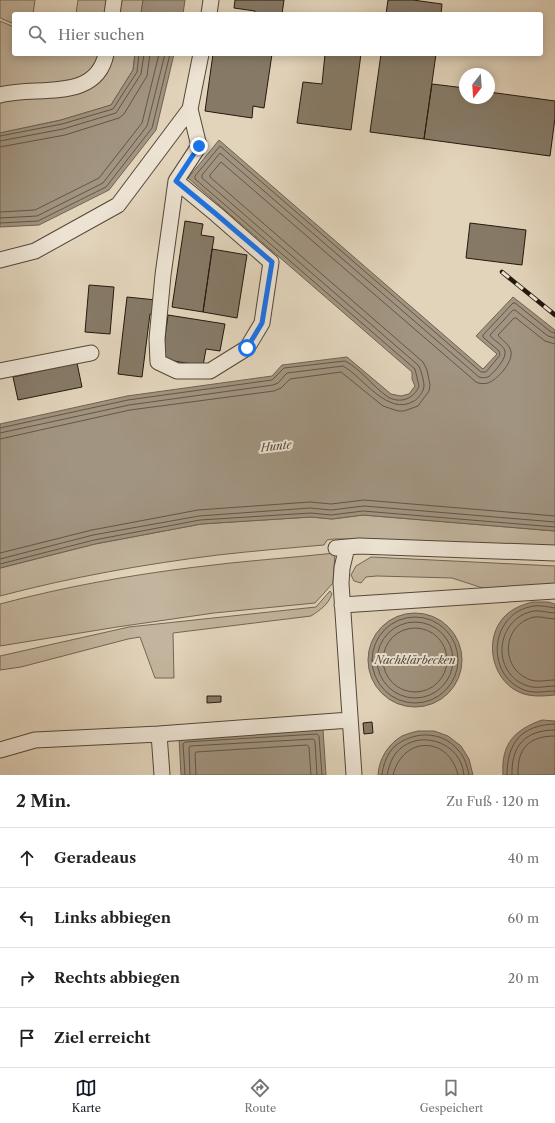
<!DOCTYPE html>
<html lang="de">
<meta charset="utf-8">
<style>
body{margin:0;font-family:"Libre Caslon Text",serif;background:#f6f6f6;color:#222}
.compass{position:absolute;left:459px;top:68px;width:36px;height:36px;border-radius:50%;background:#fff;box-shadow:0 2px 10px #0003;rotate:197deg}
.stop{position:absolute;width:12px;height:12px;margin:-9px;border:3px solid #1a73e8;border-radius:50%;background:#fff}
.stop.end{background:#1a73e8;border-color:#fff;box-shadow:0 1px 4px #0008}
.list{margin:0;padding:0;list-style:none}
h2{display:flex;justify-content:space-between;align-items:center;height:52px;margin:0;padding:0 16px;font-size:17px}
h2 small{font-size:13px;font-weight:400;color:#767676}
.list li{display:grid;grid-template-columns:26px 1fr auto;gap:12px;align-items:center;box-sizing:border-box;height:60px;padding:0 16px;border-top:1px solid #e0e0e0}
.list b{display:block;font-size:15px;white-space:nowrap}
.list em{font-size:13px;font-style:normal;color:#767676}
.icon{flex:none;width:22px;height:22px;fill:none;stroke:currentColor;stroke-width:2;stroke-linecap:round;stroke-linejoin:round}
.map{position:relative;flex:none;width:555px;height:775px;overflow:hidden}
.search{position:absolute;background:#fff;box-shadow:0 2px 10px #0003;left:12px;right:12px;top:12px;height:44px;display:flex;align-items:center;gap:10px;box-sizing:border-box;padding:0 14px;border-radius:4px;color:#767676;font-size:15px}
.sheet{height:292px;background:#fff}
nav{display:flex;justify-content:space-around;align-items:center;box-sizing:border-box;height:56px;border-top:1px solid #e0e0e0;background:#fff;font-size:11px;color:#767676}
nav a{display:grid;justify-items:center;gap:2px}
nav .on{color:#111827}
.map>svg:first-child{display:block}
</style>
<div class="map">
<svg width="555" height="775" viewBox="0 0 555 775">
<rect width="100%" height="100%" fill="#e2d4bb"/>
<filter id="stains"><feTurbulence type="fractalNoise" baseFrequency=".005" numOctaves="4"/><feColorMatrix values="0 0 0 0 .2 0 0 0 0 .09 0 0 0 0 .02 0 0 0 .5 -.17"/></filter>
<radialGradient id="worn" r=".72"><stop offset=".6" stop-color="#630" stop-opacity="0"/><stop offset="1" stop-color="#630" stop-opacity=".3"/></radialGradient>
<path fill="#c2b49d" stroke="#726655" d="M 0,0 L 35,0 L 33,14 L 14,14 L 14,24 L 0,18 Z
M 78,0 L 143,0 L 141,14 L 76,14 Z
M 0,21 L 14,27 L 14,54 L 135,54 L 133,70 L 111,105 L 61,120 L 0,133 Z
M 363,515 L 555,531 L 555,547 L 367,539 L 334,539 L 327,540 L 324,545 C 289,548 253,551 218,555 C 145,564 72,577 0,596 L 0,568 L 95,544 L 201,524 L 311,517 L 332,519 Z
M 335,553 L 333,583 L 315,603 L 214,613 L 117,627 L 0,646 L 0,604 C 64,587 130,575 196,567 C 242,561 289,558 335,553 Z
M 371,557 L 555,566 L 555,587 L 495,592 L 452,578 L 377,576 L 366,577 L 361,583 L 354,581 L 351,575 L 356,566 Z
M 330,591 L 332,594 C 328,605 320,610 311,616 L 173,633 L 174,678 L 155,678 L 140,637 L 128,639 L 21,667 L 0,670 L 0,656 L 129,627 L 316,607 Z"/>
<path fill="#a19480" stroke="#6f6252" d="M 143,0 L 185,0 L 183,14 L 141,14 Z
M 135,54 L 174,54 L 156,130 L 109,190 L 39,225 L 0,227 L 0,133 L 61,120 L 111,105 L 133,70 Z
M 219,140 L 483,369 L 497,354 L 476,336 L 513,297 L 555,330 L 555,531 L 363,515 L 332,519 L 311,517 L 201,524 L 95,544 L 0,568 L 0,424 L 127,396 L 272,376 L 282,365 L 347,357 L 391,394 L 401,396 L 409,394 L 415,386 L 412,379 L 412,372 L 188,178 Z
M 532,602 L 548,602 L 555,604 L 555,695 C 544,696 535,697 524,694 C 492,684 482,639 505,616 C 513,608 522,605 532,602 Z
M368 660a47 47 0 1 1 94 0a47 47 0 1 1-94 0Z
M 542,720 L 555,721 L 555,775 L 503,775 C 501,744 514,730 542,720 Z
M 323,729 L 326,775 L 181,775 L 179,738 Z
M 418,731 L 434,731 L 448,736 L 461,746 L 469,759 L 473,775 L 378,775 C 379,759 388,744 402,736 C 407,734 413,732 418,731 Z"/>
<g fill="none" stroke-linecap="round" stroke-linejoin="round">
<path stroke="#625646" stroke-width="1" d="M 0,136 L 62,124 L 113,109 L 137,72 L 139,54
M 0,141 L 63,129 L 116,113 L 141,74 L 144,54
M 0,147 L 65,135 L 119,118 L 124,114 L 147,76 L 150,54
M 0,212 L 35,210 L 99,178 L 142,123 L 159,54
M 0,218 L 37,216 L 103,183 L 147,126 L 165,54
M 0,223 L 38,221 L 106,187 L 152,128 L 170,54
M 0,428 L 128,400 L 272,380 L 284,368 L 345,361 C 361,369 373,387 388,397 C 400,404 414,399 419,386 L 415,369 L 195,179 L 195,176 L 220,146 L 481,372 L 486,372 L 500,355 L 499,351 L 483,337 L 483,335 L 513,303 L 515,303 L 551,332 L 555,333
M 0,433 L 129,405 L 273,385 L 278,383 L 287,373 L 343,366 C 363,377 388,417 414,401 C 418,399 424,391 424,386 C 424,381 421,369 418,365 L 202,178 L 202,175 L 220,153 L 479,377 C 482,378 485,378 488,377 C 494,373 507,358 505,351 C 503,344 493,341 490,335 L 513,310 L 515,310 L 548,336 L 555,338
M 0,439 L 130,410 L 274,391 L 281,388 L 290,379 L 341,372 L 383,406 L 398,411 L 404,411 L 418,406 L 429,391 L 430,385 L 427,370 L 423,362 L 210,177 L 210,175 L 221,162 L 476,382 C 480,384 484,384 488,383 C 497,380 513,362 511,352 C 510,344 502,341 498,335 L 514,318 L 516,318 L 545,341 L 555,344
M 0,553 L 92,530 L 198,510 L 310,502 L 331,504 L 364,500 L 555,516
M 0,559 L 93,535 L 199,516 L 310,508 L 331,510 L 364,506 L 555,522
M 0,564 L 94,540 L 200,520 L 311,513 L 331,515 L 363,511 L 555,527
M 555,608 C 548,607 541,605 534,606 C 490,612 484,674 524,690 C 535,694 545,691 555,691
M 555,613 C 548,613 541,610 534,611 C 495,618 490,674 528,686 C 537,689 545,686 555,686
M372 660a43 43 0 1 1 86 0a43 43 0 1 1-86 0Z
M 555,619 C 548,619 541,616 534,617 C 503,624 499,666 528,679 C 537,683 546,680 555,680
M377 660a38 38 0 1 1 76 0a38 38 0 1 1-76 0Z
M383 660a32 32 0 1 1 64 0a32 32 0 1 1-64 0Z
M 185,775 L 183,744 L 185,742 L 317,734 L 319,736 L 322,775
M 190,775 L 189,748 L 190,746 L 313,739 L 315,741 L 317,775
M 196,775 L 195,754 L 196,752 L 307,745 L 309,747 L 311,775
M 382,775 C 383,765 387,754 394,747 C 412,731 442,730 458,750 C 465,757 467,766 469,775
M 387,775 C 389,767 391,759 396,753 C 414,731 450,738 461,763 C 463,767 463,771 464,775
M 393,775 C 403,735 449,736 458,775
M 507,775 C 507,742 522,725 555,724
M 512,775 C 511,746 525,730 555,730
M 518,775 C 517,749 528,736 555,736"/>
</g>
<path fill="#867a67" stroke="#23180d" d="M 235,0 L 284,0 L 282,14 L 254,14 L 255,11 L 234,8 Z
M 388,0 L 413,0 L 442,4 L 441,14 L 386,14 Z
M 213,54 L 272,54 L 264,108 L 253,106 L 252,118 L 205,111 Z
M 325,54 L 361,54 L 351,130 L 297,123 L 303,82 L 322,84 Z
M 381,54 L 436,54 L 424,139 L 370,132 Z
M 432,84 L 465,88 L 465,98 L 489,98 L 489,92 L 555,101 L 555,118 L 550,156 L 424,139 Z
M 185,221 L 203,224 L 201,235 L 214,237 L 203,312 L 172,307 Z
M 470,223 L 526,230 L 522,265 L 466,258 Z
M 212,249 L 247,255 L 237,318 L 203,312 Z
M 89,285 L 114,287 L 110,334 L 85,332 Z
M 127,297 L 156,300 L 155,315 L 150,314 L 142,377 L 118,374 Z
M 168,315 L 225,324 L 220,351 L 206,349 L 203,366 L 162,359 Z
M 77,363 L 82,387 L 18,400 L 13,377 Z
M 207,696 L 221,696 L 221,702 L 207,703 Z
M 372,722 L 373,733 L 364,734 L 363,723 Z"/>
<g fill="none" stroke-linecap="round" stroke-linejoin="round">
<g stroke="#534738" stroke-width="17">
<path id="minor" d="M 112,14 L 114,0
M 209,14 L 211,0
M 0,95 C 36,85 96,103 106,54
M 176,181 L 216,214 L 271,262 L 262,323 L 247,348 L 210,371 L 177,371 L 158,362 L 157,339 L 163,275 L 176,181 L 199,146 L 190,109 L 201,54
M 0,260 L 35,251 L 118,205 L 190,109
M 0,371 L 91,353
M 347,547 L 342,568 L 341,583 L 354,775
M 336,548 L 359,546 L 555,553
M 342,605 L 555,591
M 0,750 L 35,740 L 159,734
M 162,775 L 159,734 L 350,720"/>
</g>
<use href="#minor" stroke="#ece3d3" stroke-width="15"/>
<g stroke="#23180d" stroke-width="4.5">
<path id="rail" d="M 502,272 L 555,315"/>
</g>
<use href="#rail" stroke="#ece3d3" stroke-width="3" stroke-dasharray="9" stroke-linecap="butt"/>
</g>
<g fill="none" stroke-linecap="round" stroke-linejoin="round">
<path stroke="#1a73e8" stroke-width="5" d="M 199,146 L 176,181 L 216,214 L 272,262 L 262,323 L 247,348"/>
</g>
<g text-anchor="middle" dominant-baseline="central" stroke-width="4" stroke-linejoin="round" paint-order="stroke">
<g font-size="11" font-style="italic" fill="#554a3b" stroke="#ece3d3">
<text transform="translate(276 446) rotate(-7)">Hunte</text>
<text x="415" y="660">Nachklärbecken</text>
</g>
</g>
<rect width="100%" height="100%" filter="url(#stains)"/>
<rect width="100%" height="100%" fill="url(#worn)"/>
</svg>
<svg class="compass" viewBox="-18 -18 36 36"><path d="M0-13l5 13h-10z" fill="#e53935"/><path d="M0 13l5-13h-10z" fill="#767676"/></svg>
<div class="stop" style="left:247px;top:348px"></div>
<div class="stop end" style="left:199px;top:146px"></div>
<div class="search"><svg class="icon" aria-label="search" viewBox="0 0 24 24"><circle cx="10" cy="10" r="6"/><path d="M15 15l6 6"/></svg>Hier suchen</div>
</div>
<section class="sheet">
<h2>2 Min.<small>Zu Fuß · 120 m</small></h2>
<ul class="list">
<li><svg class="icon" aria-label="ahead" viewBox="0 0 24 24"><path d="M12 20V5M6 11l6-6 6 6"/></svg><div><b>Geradeaus</b></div><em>40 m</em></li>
<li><svg class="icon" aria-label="left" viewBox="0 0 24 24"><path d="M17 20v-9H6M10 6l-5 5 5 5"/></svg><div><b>Links abbiegen</b></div><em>60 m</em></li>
<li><svg class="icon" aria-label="right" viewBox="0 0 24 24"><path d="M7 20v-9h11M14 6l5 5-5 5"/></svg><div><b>Rechts abbiegen</b></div><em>20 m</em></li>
<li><svg class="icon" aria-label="arrive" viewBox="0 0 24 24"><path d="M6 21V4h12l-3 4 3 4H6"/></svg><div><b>Ziel erreicht</b></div></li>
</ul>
</section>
<nav>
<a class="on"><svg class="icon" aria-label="map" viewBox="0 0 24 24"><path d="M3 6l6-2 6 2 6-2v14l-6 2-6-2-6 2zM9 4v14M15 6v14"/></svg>Karte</a>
<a><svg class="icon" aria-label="directions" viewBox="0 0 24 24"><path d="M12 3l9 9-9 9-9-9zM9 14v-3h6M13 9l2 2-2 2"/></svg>Route</a>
<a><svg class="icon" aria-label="saved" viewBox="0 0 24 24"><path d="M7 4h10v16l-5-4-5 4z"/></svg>Gespeichert</a>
</nav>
